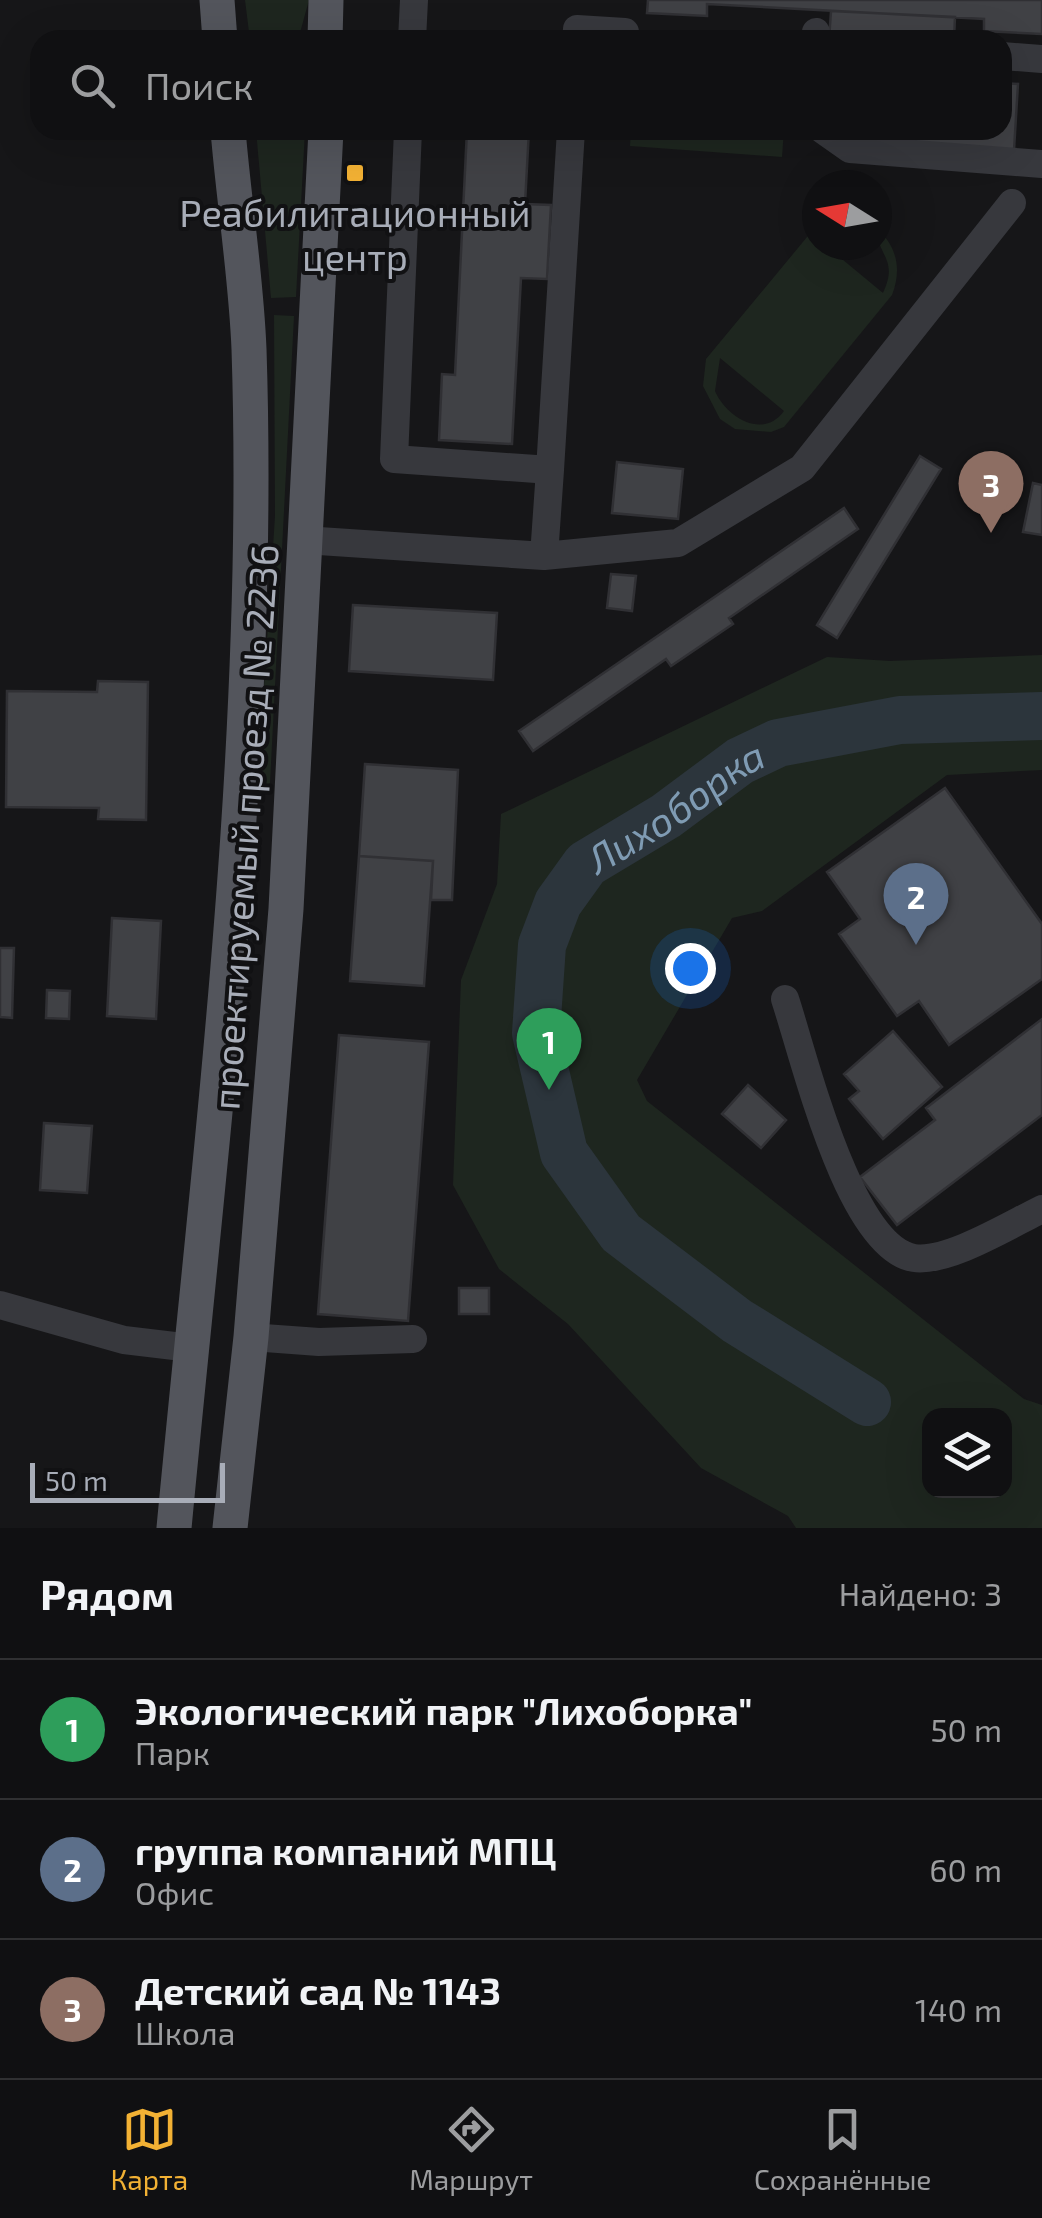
<!DOCTYPE html>
<html lang="ru">
<meta charset="utf-8">
<style>
body{margin:0;font-family:"Exo 2",sans-serif;background:#19191b;color:#f1f3f6}
.controls{position:absolute;right:30px;bottom:30px;display:grid;overflow:hidden;border-radius:20px;box-shadow:0 10px 40px #0002}
.controls button{width:90px;height:90px;display:grid;place-items:center;padding:0;border:0;border-bottom:2px solid #303032;background:#101012;color:#f1f3f6;font:50px sans-serif}
.compass{position:absolute;left:802px;top:170px;width:90px;height:90px;border-radius:50%;background:#101012;box-shadow:0 10px 40px #0002;rotate:281deg}
.scale{position:absolute;left:30px;bottom:25px;width:195px;box-sizing:border-box;padding-left:10px;border:5px solid #a8adb8;border-top:0;font-size:28px;line-height:35px;white-space:nowrap;color:#a8adb8;-webkit-text-stroke:8px #111113;paint-order:stroke}
.you{position:absolute;left:690px;top:968px;width:35px;height:35px;margin:-25px;border:8px solid #fff;border-radius:50%;background:#1a73e8;box-shadow:0 0 0 15px #1a73e833}
.badge{display:grid;place-items:center;width:65px;height:65px;border-radius:50%;background:#f2b134;color:#fff;font-size:32px;font-weight:700}
.pin{position:absolute;translate:-50% -82px;filter:drop-shadow(0 2px 5px #0008)}
.pin::after{content:'';position:absolute;top:52px;width:35px;height:30px;background:inherit;clip-path:polygon(0 0,100% 0,50% 100%)}
.list{margin:0;padding:0;list-style:none}
h2{display:flex;justify-content:space-between;align-items:center;height:130px;margin:0;padding:0 40px;font-size:42px}
h2 small{font-size:32px;font-weight:400;color:#9c9d9f}
.list li{display:grid;grid-template-columns:65px 1fr auto;gap:30px;align-items:center;box-sizing:border-box;height:140px;padding:0 40px;border-top:2px solid #303032}
.list b{display:block;font-size:38px;white-space:nowrap}
.list p{margin:0;font-size:32px;white-space:nowrap;color:#9c9d9f}
.list em{font-size:32px;font-style:normal;color:#9c9d9f}
.icon{flex:none;width:55px;height:55px;fill:none;stroke:currentColor;stroke-width:2;stroke-linecap:round;stroke-linejoin:round}
.map{position:relative;flex:none;width:1042px;height:1528px;overflow:hidden}
.search{position:absolute;background:#101012;box-shadow:0 10px 40px #0002;left:30px;right:30px;top:30px;height:110px;display:flex;align-items:center;gap:25px;box-sizing:border-box;padding:0 35px;border-radius:30px;color:#9c9d9f;font-size:38px}
.sheet{height:550px;background:#101012}
nav{display:flex;justify-content:space-around;align-items:center;box-sizing:border-box;height:140px;border-top:2px solid #303032;background:#101012;font-size:28px;color:#9c9d9f}
nav a{display:grid;justify-items:center;gap:5px}
nav .on{color:#f2b134}
.map>svg:first-child{display:block}
</style>
<div class="map">
<svg width="1042" height="1528" viewBox="0 0 1042 1528">
<rect width="100%" height="100%" fill="#161618"/>
<path fill="#1e261f" fill-rule="evenodd" d="M 245,0 L 309,0 L 298,40 L 250,40 Z
M 256,130 L 305,130 L 296,297 L 271,298 Z
M 631,130 L 784,130 L 782,157 L 630,146 Z
M 817,225 L 817,245 L 825,245 L 883,293 C 899,259 877,256 877,229 C 897,246 902,270 892,295 L 784,427 L 771,432 L 735,429 L 720,419 L 703,386 L 706,359 ZM 720,358 L 784,411 C 763,440 726,417 715,391 Z
M 274,315 L 294,316 L 270,783 L 263,790 L 258,781 L 275,516 Z
M 1042,655 L 1042,770 L 947,775 L 762,911 L 732,918 L 637,1080 L 647,1101 L 1024,1399 L 1042,1405 L 1042,1528 L 796,1528 L 788,1516 L 701,1468 L 568,1324 L 499,1269 L 453,1185 L 461,980 L 497,884 L 501,814 L 827,657 L 890,661 ZM 930,1416 L 1004,1416 L 1004,1490 L 930,1490 Z"/>
<g fill="none" stroke-linecap="round" stroke-linejoin="round">
<path stroke="#2c353c" stroke-width="48" id="s1" d="M 867,1402 L 737,1321 L 621,1233 L 564,1153 L 536,1033 L 542,945 L 558,903 L 586,864 L 666,816 L 740,761 L 778,743 L 900,720 L 1042,716"/>
</g>
<path fill="#404145" stroke="#303034" stroke-width="2.5" d="M 648,0 L 1042,0 L 1042,34 L 984,31 L 984,19 L 707,4 L 707,16 L 647,13 Z
M 831,11 L 955,17 L 954,40 L 829,40 Z
M 1002,83 L 1018,84 L 1014,150 L 915,145 L 916,130 L 1002,130 Z
M 467,130 L 529,130 L 525,204 L 551,205 L 547,279 L 521,278 L 512,444 L 439,440 L 442,374 L 455,375 Z
M 920,456 L 941,469 L 837,638 L 817,625 Z
M 617,462 L 683,469 L 678,519 L 612,513 Z
M 1033,483 L 1042,485 L 1042,535 L 1023,532 Z
M 844,508 L 858,529 L 729,618 L 733,624 L 671,666 L 666,659 L 533,751 L 519,731 Z
M 611,574 L 636,576 L 632,611 L 607,608 Z
M 353,605 L 497,613 L 493,680 L 349,671 Z
M 98,681 L 148,682 L 146,820 L 98,819 L 99,808 L 6,807 L 7,691 L 97,692 Z
M 365,764 L 458,770 L 452,900 L 431,900 L 433,861 L 359,856 Z
M 945,788 L 1042,924 L 1042,979 L 949,1045 L 919,1001 L 897,1016 L 839,934 L 860,919 L 827,872 Z
M 359,856 L 433,861 L 424,986 L 350,981 Z
M 112,918 L 161,921 L 156,1019 L 107,1016 Z
M 0,948 L 14,948 L 12,1018 L 0,1017 Z
M 47,990 L 70,991 L 69,1019 L 46,1018 Z
M 1042,1019 L 1042,1115 L 897,1225 L 860,1177 L 935,1120 L 926,1108 Z
M 893,1031 L 942,1087 L 883,1139 L 849,1099 L 859,1091 L 844,1074 Z
M 339,1035 L 429,1042 L 408,1321 L 318,1314 Z
M 748,1085 L 786,1120 L 761,1148 L 722,1114 Z
M 44,1123 L 92,1126 L 87,1193 L 40,1190 Z
M 459,1288 L 489,1288 L 489,1314 L 459,1314 Z"/>
<g fill="none" stroke-linecap="round" stroke-linejoin="round">
<path stroke="#37383d" stroke-width="28" d="M 412,40 L 414,0
M 576,40 L 577,29 L 625,32
M 815,40 L 816,32
M 1002,56 L 1042,59
M 408,130 L 394,459 L 550,470 L 571,130
M 823,130 L 850,149 L 1042,164
M 304,540 L 544,556 L 678,543 L 802,468 L 1012,203
M 544,556 L 550,470
M 785,999 C 804,1056 849,1248 914,1258 C 948,1263 1011,1224 1042,1209
M 0,1305 L 124,1340 L 191,1348
M 251,1337 L 319,1342 L 413,1339"/>
<path stroke="#53555c" stroke-width="35" d="M 217,0 L 220,40
M 325,40 L 326,0
M 174,1528 C 211,1136 262,743 249,349 C 246,275 234,203 228,130
M 230,1528 L 251,1337 L 286,909 L 326,130"/>
</g>
<rect fill="#f2b134" stroke="#111113" stroke-width="4" x="345" y="163" width="20" height="20" rx="5"/>
<g text-anchor="middle" dominant-baseline="central" stroke-width="8" stroke-linejoin="round" paint-order="stroke">
<g font-size="38" fill="#a8adb8" stroke="#111113">
<text x="355" y="212">Реабилитационный<tspan x="355" dy="44">центр</tspan></text>
</g>
<g font-size="38" fill="#a8adb8" stroke="#111113">
<text transform="translate(244 827) rotate(-86)">проектируемый проезд № 2236</text>
</g>
<g font-size="40" font-style="italic" fill="#7f9bb3" stroke="#111113">
<text stroke="none"><textPath href="#s1" startOffset="808">Лихоборка</textPath></text>
</g>
</g>
</svg>
<div class="controls">
<button><svg class="icon" aria-label="layers" viewBox="0 0 24 24"><path d="M12 4l9 5-9 5-9-5zM3 14l9 5 9-5"/></svg></button>
</div>
<svg class="compass" viewBox="-18 -18 36 36"><path d="M0-13l5 13h-10z" fill="#e53935"/><path d="M0 13l5-13h-10z" fill="#9c9d9f"/></svg>
<div class="scale">50 m</div>
<div class="you"></div>
<div class="pin badge" style="left:549px;top:1090px;background:#2e9e5b">1</div>
<div class="pin badge" style="left:916px;top:945px;background:#5c6f8a">2</div>
<div class="pin badge" style="left:991px;top:533px;background:#8d6e63">3</div>
<div class="search"><svg class="icon" aria-label="search" viewBox="0 0 24 24"><circle cx="10" cy="10" r="6"/><path d="M15 15l6 6"/></svg>Поиск</div>
</div>
<section class="sheet">
<h2>Рядом<small>Найдено: 3</small></h2>
<ul class="list">
<li><span class="badge" style="background:#2e9e5b">1</span><div><b>Экологический парк &quot;Лихоборка&quot;</b><p>Парк</p></div><em>50 m</em></li>
<li><span class="badge" style="background:#5c6f8a">2</span><div><b>группа компаний МПЦ</b><p>Офис</p></div><em>60 m</em></li>
<li><span class="badge" style="background:#8d6e63">3</span><div><b>Детский сад № 1143</b><p>Школа</p></div><em>140 m</em></li>
</ul>
</section>
<nav>
<a class="on"><svg class="icon" aria-label="map" viewBox="0 0 24 24"><path d="M3 6l6-2 6 2 6-2v14l-6 2-6-2-6 2zM9 4v14M15 6v14"/></svg>Карта</a>
<a><svg class="icon" aria-label="directions" viewBox="0 0 24 24"><path d="M12 3l9 9-9 9-9-9zM9 14v-3h6M13 9l2 2-2 2"/></svg>Маршрут</a>
<a><svg class="icon" aria-label="saved" viewBox="0 0 24 24"><path d="M7 4h10v16l-5-4-5 4z"/></svg>Сохранённые</a>
</nav>
